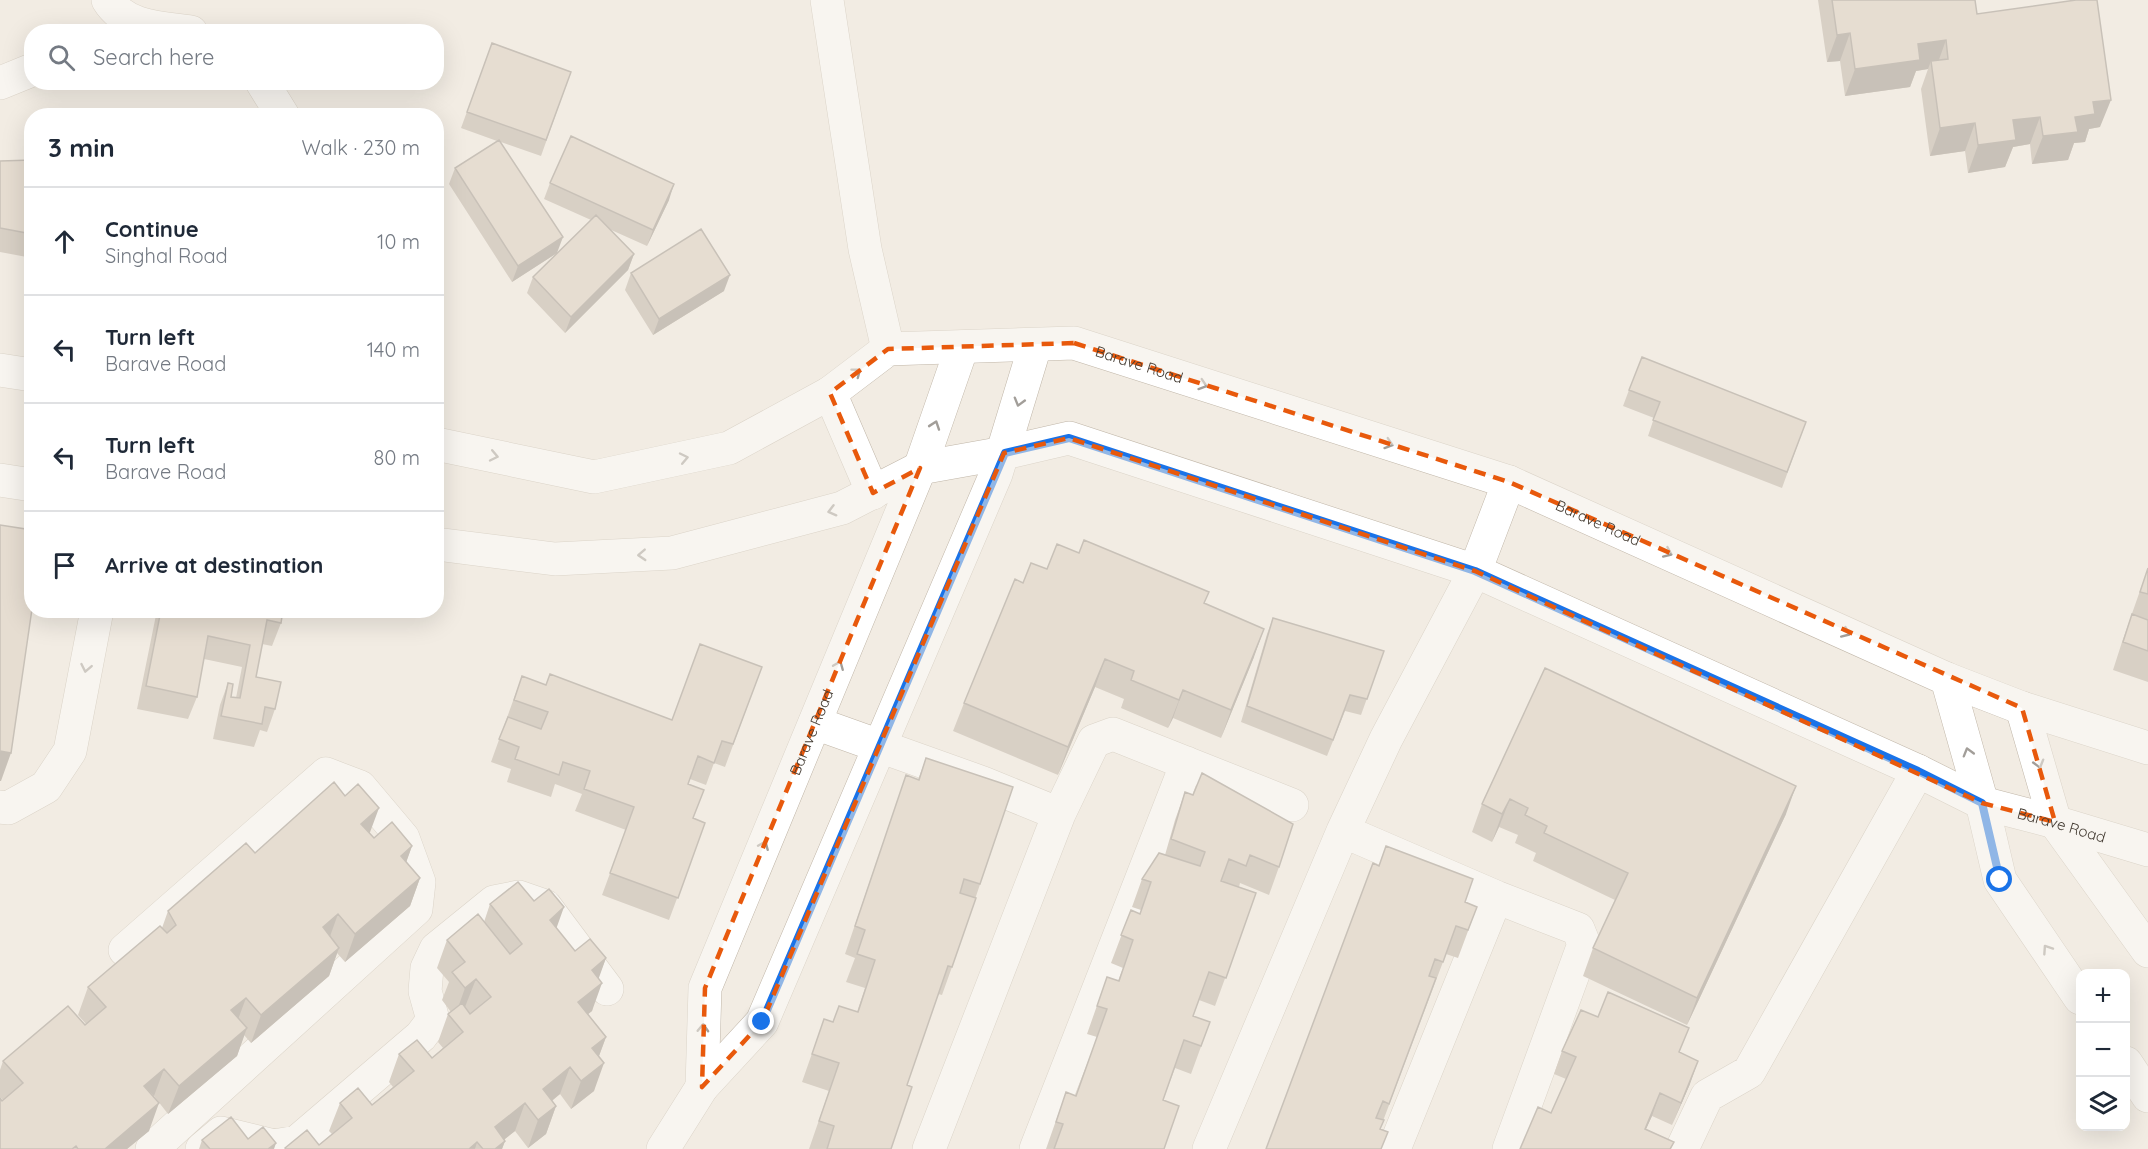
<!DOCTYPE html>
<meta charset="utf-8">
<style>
body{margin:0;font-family:Quicksand,sans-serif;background:#f2f2f3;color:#1f2937}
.controls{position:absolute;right:18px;bottom:18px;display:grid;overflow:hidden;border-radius:12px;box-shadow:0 6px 24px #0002}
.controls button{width:54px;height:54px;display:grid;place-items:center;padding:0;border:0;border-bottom:2px solid #e0e1e3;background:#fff;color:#1f2937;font:30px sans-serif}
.stop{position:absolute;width:18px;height:18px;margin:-14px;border:4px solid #1a73e8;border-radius:50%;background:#fff}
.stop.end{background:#1a73e8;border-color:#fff;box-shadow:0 2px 6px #0008}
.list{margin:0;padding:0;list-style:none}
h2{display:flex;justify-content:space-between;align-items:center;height:78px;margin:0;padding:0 24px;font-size:26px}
h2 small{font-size:20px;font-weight:400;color:#747a83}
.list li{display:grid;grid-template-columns:39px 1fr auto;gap:18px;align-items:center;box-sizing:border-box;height:108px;padding:0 24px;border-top:2px solid #e0e1e3}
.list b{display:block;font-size:22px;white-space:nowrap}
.list p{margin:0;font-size:20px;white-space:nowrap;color:#747a83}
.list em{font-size:20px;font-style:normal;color:#747a83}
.icon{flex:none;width:33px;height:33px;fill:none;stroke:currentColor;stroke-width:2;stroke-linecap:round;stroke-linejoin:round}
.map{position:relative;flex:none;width:2148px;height:1149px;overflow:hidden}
.search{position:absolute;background:#fff;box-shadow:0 6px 24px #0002;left:24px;top:24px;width:420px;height:66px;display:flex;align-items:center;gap:15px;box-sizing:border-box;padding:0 21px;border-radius:24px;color:#747a83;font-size:22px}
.panel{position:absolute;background:#fff;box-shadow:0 6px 24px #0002;left:24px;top:108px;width:420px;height:510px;border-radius:24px}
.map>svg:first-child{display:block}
</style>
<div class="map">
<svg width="2148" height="1149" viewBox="0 0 2148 1149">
<rect width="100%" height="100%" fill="#f2ece3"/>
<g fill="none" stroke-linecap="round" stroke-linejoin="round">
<g stroke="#c0b6a8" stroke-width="34">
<path id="minor" d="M 108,0 C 125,28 162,28 191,32
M 262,82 L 283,116
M 0,83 L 32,70
M 815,723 L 983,783 L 1059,814 L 1094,741 L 1113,734 L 1292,805
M 0,807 L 8,808 L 46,787 L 70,751 L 97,610
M 1343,831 L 1496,897 L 1394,1149
M 1496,897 L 1578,929 L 1584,944 L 1509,1149
M 125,950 L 326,774 L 360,787 L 403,838 L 419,882 L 416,909 L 152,1149
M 202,1149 L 221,1133 L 274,1146 L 297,1142 L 421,1036 L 433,1020 L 425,991 L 427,968 L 436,949 L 494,902 L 519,897 L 545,906 L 607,989
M 929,1149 L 1059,814
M 1036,1149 L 1187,763
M 1209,1149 L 1343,831 L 1386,739 L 1475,571 L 1509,482
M 1682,1149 L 1707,1096 L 1749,1072 L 1918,771"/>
</g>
<g stroke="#c0b6a8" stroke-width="34">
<g id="tertiary">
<path d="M 827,0 L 865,249 L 888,349"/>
<path d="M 0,370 L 32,375"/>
<path d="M 830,393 L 873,493"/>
<path id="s1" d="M 436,444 L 594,477 L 729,448 L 830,393 L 888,349 L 1074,343 L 1509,482 L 1947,679 L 2022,708 L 2148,748"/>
<path d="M 0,480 L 32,485"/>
<path id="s2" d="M 436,544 L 555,559 L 672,553 L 842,508 L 920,468 L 1004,453 L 1069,438 L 1475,571 L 1918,771 L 1982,803 L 2055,822 L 2148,850"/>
<path d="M 1947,679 L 1982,803 L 2000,880 L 2080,998"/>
<path d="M 2022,708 L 2055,822 L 2148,951"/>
<path d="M 2126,1063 L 2148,1096"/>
<path id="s3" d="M 702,1087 L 705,988 L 920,468 L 962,347"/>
<path d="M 663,1149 L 702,1087 L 762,1022 L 996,474 L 1035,346"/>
</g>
</g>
<use href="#minor" stroke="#fff" stroke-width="33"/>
<use href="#tertiary" stroke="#fff" stroke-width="33"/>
</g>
<path fill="#b9ada1" d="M 1818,0 L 1975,0 L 1977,14 L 2100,127 L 2089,129 L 2085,142 L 2074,143 L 2068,160 L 2032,164 L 2030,144 L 2013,147 L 2005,167 L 1968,173 L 1965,151 L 1930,156 L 1921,89 L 1928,69 L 1916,71 L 1910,87 L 1845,96 L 1840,61 L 1827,62 Z
M 492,43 L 571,72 L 541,156 L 501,142 L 557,253 L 512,282 L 449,184 L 455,168 L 497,141 L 461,128 Z
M 32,160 L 32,258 L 0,252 L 0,161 Z
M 550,183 L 669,200 L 647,246 L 609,229 L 634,254 L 628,270 L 565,333 L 527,293 L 533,277 L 591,220 L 544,199 Z
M 631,273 L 724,291 L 653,335 L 625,290 Z
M 1629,390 L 1806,422 L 1782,488 L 1648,436 L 1654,418 L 1623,406 Z
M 2148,568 L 2148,682 L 2113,670 L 2122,642 Z
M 1047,569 L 1205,604 L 1254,657 L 1221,738 L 1173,718 L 1168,728 L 1121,708 L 1124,699 L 1095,687 L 1058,775 L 953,731 L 964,703 L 1023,583 Z
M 157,610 L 283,610 L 281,623 L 272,646 L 262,644 L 256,677 L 275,709 L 267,732 L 260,730 L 254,747 L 213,739 L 220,705 L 228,683 L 231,697 L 236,698 L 242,667 L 204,659 L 197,697 L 188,719 L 137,709 Z
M 1273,618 L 1384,651 L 1361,715 L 1345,711 L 1327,756 L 1241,722 L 1267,634 Z
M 762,667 L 725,767 L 714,763 L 706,785 L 690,779 L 688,784 L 693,818 L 705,823 L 669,920 L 602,895 L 626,830 L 575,811 L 582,794 L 555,784 L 551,797 L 507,782 L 511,769 L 491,762 L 522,676 L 546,685 L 672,720 Z
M 1545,668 L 1786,814 L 1687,1025 L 1583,976 L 1593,948 L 1615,900 L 1533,861 L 1536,853 L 1515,843 L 1518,835 L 1499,827 L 1492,842 L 1472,832 L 1482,804 Z
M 926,758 L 1013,787 L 952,967 L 942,995 L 938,994 L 907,1085 L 891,1149 L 809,1149 L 829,1091 L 802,1082 L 824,1019 L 833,1022 L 839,1006 L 857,1012 L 865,988 L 846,982 L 855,958 L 845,954 L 906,775 L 918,780 Z
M 1185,792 L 1279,867 L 1269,895 L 1240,883 L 1239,887 L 1256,893 L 1215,1006 L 1199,1000 L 1193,1016 L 1210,1022 L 1191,1074 L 1175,1068 L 1163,1100 L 1164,1149 L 1046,1149 L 1066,1092 L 1076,1096 L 1097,1037 L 1087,1034 L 1107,977 L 1118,981 L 1123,968 L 1111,963 L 1131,910 L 1140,914 L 1141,910 L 1132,907 L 1142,879 L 1165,855 L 1175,820 Z
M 370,834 L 374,838 L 412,846 L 406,862 L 420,878 L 410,906 L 345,962 L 337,953 L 329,976 L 251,1043 L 244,1035 L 237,1056 L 168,1114 L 154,1096 L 149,1131 L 127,1149 L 0,1149 L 3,1100 L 0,1097 L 0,1070 L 3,1061 L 86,1024 L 78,1015 L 88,987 L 162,928 L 168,911 L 255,853 Z
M 1379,866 L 1477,907 L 1458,958 L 1446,954 L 1380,1129 L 1266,1149 Z
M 490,904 L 556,928 L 575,951 L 606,958 L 598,978 L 592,1011 L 588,1014 L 606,1037 L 599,1056 L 594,1091 L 571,1109 L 560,1094 L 552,1101 L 556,1106 L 546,1134 L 528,1148 L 515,1131 L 505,1139 L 505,1141 L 502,1149 L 285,1149 L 319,1145 L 332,1134 L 329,1131 L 340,1103 L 372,1105 L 393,1087 L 389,1082 L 399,1054 L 432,1058 L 443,1048 L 438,1042 L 448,1014 L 451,1012 L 442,1000 L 449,982 L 437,968 L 447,940 L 484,922 Z
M 1562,1051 L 1680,1052 L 1690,1084 L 1672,1125 L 1652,1116 L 1646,1129 L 1674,1142 L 1671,1149 L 1520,1149 L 1551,1113 L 1566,1079 L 1554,1074 Z
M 248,1139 L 274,1149 L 199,1149 L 202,1140 Z"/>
<path fill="#968d83" d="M 1850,33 L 1840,61 L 1827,62 L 1837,35 Z
M 1946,40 L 1936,68 L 1931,61 L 1928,69 L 1916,71 L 1910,87 L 1845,96 L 1855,69 L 1918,44 Z
M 2111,100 L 2100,127 L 2089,129 L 2085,142 L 2074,143 L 2068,160 L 2032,164 L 2043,136 L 2075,117 L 2093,102 Z
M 2040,117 L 2030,144 L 2013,147 L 2005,167 L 1968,173 L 1978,145 L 2013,120 Z
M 1975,123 L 1965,151 L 1930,156 L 1940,128 Z
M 674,184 L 669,200 L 647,246 L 653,230 Z
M 563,237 L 557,253 L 512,282 L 518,266 Z
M 634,254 L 628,270 L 565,333 L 571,317 Z
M 730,275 L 724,291 L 653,335 L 659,319 Z
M 1264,629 L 1254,657 L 1221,738 L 1231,710 Z
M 1105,659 L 1095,687 L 1058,775 L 1068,747 Z
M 1183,690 L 1173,718 L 1168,728 L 1179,700 Z
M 0,751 L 11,753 L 1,781 L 0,781 Z
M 1796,786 L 1786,814 L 1687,1025 L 1697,998 Z
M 1510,799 L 1499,827 L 1492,842 L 1502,814 Z
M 379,808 L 369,835 L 361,824 Z
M 412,846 L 402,874 L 401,856 Z
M 420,878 L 410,906 L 345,962 L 355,934 Z
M 564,907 L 554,935 L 550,920 Z
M 338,914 L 328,942 L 323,927 Z
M 339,948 L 329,976 L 251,1043 L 261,1015 Z
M 606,958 L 596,986 L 592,970 Z
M 476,979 L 465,1007 L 455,1016 L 465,988 Z
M 602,983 L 592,1011 L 568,1030 L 578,1002 Z
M 246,998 L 236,1025 L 231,1010 Z
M 247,1028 L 237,1056 L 168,1114 L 179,1086 Z
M 606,1037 L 596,1064 L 592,1048 Z
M 1698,1061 L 1690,1084 L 1672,1125 L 1681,1103 Z
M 604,1063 L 594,1091 L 571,1109 L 581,1081 Z
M 570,1067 L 560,1094 L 534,1115 L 543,1089 Z
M 164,1069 L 154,1096 L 144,1086 Z
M 1660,1093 L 1652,1116 L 1637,1149 L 1645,1129 Z
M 159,1103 L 149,1131 L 127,1149 L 105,1149 Z
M 525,1103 L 515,1131 L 492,1149 L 495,1127 Z
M 556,1106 L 546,1134 L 528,1148 L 538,1120 Z
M 505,1141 L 502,1149 L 495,1149 Z
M 477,1142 L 475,1149 L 469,1149 Z
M 276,1143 L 274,1149 L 268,1149 Z"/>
<path fill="#d7c9bb" stroke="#968d83" stroke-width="1.5" d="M 1832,0 L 1975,0 L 1977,14 L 2076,0 L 2097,0 L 2111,100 L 2093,102 L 2095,114 L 2075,117 L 2078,132 L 2043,136 L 2040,117 L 2013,120 L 2016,140 L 1978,145 L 1975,123 L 1940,128 L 1931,61 L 1948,59 L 1946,40 L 1918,44 L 1920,60 L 1855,69 L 1850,33 L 1837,35 Z
M 492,43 L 571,72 L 546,140 L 467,112 Z
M 571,136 L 674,184 L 653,230 L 550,183 Z
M 499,140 L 563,237 L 518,266 L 455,168 Z
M 32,160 L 32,234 L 0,228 L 0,161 Z
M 596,215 L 634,254 L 571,317 L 533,277 Z
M 701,229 L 730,275 L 659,319 L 631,273 Z
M 1642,357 L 1806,422 L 1787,472 L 1653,420 L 1660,402 L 1629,390 Z
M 0,525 L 32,530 L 32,609 L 11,753 L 0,751 Z
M 1084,540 L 1209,592 L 1204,603 L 1264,629 L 1231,710 L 1183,690 L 1179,700 L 1131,680 L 1134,671 L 1105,659 L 1068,747 L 964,703 L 1015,579 L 1023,583 L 1031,563 L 1047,569 L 1057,544 L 1079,553 Z
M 2148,568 L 2148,594 L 2140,592 Z
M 161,610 L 283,610 L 281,623 L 267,620 L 256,677 L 281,682 L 275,709 L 265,707 L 262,724 L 221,716 L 228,683 L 233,684 L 231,697 L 240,698 L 250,645 L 208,636 L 197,697 L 146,686 Z
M 2132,614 L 2148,620 L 2148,651 L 2123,642 Z
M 1273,618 L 1384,651 L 1367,699 L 1350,695 L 1333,740 L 1247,706 Z
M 700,644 L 762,667 L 733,744 L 722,741 L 714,763 L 698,756 L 688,784 L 704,790 L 693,818 L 705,823 L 678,898 L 610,873 L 634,807 L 584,789 L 590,771 L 563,762 L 559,775 L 515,759 L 519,747 L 499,739 L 508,717 L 541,729 L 548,712 L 514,700 L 522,676 L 546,685 L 550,674 L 672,720 Z
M 1545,668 L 1796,786 L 1697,998 L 1593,948 L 1628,873 L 1544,833 L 1547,826 L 1525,815 L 1528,808 L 1510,799 L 1502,814 L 1482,804 Z
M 926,758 L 1013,787 L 980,884 L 964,879 L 960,893 L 976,898 L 952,967 L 948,966 L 907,1085 L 912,1087 L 891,1149 L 827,1149 L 834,1126 L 819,1121 L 839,1063 L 812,1054 L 824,1019 L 833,1022 L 839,1006 L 858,1012 L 875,960 L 857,954 L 865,930 L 855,926 L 906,775 L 919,780 Z
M 1202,773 L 1293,824 L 1279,867 L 1250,855 L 1246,866 L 1229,859 L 1221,881 L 1256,893 L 1226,978 L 1209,972 L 1193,1016 L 1210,1022 L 1201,1046 L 1184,1040 L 1163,1100 L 1179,1106 L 1164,1149 L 1054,1149 L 1063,1124 L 1056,1122 L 1066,1092 L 1076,1096 L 1107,1009 L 1097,1006 L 1107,977 L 1119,981 L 1133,940 L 1121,935 L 1131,910 L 1140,914 L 1151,882 L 1142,879 L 1159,853 L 1200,866 L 1205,852 L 1171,839 L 1185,792 L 1193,795 Z
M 334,782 L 345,796 L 358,784 L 379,808 L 361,824 L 374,838 L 392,822 L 412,846 L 401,856 L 420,878 L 355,934 L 338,914 L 323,927 L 339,948 L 261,1015 L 246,998 L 231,1010 L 247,1028 L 179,1086 L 164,1069 L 144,1086 L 159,1103 L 105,1149 L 78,1149 L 76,1146 L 72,1149 L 0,1149 L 0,1098 L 2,1101 L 23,1083 L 3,1061 L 68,1006 L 85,1025 L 106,1007 L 88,987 L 160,926 L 167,933 L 176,925 L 168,911 L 246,843 L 255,853 Z
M 1386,846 L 1473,879 L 1465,902 L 1477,907 L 1468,930 L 1456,926 L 1443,962 L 1435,959 L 1429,976 L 1436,978 L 1389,1104 L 1383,1101 L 1376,1118 L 1384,1120 L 1380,1129 L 1388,1132 L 1381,1149 L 1266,1149 L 1373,863 L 1379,866 Z
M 518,882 L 534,901 L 549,889 L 564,907 L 550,920 L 575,951 L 590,939 L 606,958 L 592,970 L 602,983 L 578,1002 L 606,1037 L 592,1048 L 604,1063 L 581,1081 L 570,1067 L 543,1089 L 556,1106 L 538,1120 L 525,1103 L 495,1127 L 505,1141 L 495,1149 L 483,1149 L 477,1142 L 469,1149 L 286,1149 L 285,1148 L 307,1130 L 319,1145 L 352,1118 L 340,1103 L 358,1088 L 372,1105 L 414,1071 L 399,1054 L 417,1040 L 432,1058 L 463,1032 L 448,1014 L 462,1003 L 470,1014 L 491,997 L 476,979 L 465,988 L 452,972 L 465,962 L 447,940 L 478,914 L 510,954 L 522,944 L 490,904 Z
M 1608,992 L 1689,1028 L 1679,1052 L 1698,1061 L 1681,1103 L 1660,1093 L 1645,1129 L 1674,1142 L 1670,1149 L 1520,1149 L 1538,1107 L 1551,1113 L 1576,1057 L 1562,1051 L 1581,1010 L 1598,1017 Z
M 231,1117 L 248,1139 L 263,1127 L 276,1143 L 268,1149 L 210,1149 L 202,1140 Z"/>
<defs><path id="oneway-chevron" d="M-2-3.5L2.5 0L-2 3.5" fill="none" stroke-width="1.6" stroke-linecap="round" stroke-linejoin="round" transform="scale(1.5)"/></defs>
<g stroke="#a29e99">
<use href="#oneway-chevron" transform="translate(857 372) rotate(-37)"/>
<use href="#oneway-chevron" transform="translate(1203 385) rotate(18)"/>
<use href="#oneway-chevron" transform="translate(1019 402) rotate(106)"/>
<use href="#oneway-chevron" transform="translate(935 425) rotate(-71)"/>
<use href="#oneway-chevron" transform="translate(1389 444) rotate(18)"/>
<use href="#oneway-chevron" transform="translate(494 456) rotate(12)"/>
<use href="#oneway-chevron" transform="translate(684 458) rotate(-12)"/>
<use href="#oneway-chevron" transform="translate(832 511) rotate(165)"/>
<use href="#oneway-chevron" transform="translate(1668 553) rotate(24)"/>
<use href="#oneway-chevron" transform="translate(642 555) rotate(177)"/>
<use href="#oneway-chevron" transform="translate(1846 633) rotate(24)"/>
<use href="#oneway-chevron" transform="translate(839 665) rotate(-68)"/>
<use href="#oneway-chevron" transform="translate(86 668) rotate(101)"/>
<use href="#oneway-chevron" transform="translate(1968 752) rotate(-106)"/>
<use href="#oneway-chevron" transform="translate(2039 764) rotate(74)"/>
<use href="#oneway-chevron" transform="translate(764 845) rotate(-67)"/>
<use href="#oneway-chevron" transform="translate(2047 949) rotate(-124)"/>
<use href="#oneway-chevron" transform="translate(703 1028) rotate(-88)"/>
</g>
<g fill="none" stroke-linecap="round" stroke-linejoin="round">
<path stroke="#1a73e8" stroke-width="8" d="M 762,1022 L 1005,453 L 1069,438 L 1475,571 L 1918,771 L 1982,803 L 2000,880"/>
</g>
<path d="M0 0H2148V1149H0ZM 1074,343 L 1509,482 L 2022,708 L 2055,822 L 1982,803 L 1475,571 L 1069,438 L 1004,453 L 762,1022 L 702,1087 L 705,988 L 920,468 L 873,493 L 830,393 L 888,349 Z" fill="#f2ece3" fill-opacity=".55" fill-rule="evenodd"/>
<path fill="none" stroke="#e8590c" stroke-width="4.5" stroke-dasharray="12 8" stroke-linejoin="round" d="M 1074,343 L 1509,482 L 2022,708 L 2055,822 L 1982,803 L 1475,571 L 1069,438 L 1004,453 L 762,1022 L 702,1087 L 705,988 L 920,468 L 873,493 L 830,393 L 888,349 Z"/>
<g text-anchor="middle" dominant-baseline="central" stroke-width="5" stroke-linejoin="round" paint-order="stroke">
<g font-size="15" fill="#443c33" stroke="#fff">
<text stroke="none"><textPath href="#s1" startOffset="742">Barave Road</textPath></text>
<text stroke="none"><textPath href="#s1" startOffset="1228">Barave Road</textPath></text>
<text stroke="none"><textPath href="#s3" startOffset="376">Barave Road</textPath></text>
<text stroke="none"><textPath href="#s2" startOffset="1720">Barave Road</textPath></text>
</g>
</g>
</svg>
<div class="controls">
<button>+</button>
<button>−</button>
<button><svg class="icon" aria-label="layers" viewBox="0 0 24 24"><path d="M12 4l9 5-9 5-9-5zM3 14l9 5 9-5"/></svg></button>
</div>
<div class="stop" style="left:2000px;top:880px"></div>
<div class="stop end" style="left:762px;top:1022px"></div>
<div class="search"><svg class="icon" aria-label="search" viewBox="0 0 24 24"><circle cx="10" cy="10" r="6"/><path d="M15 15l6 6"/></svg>Search here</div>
<section class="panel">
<h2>3 min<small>Walk · 230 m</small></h2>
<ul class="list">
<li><svg class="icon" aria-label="ahead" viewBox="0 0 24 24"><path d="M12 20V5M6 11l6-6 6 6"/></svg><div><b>Continue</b><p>Singhal Road</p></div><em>10 m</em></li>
<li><svg class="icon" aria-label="left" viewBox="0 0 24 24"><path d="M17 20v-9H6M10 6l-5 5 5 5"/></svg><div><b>Turn left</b><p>Barave Road</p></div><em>140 m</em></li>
<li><svg class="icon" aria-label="left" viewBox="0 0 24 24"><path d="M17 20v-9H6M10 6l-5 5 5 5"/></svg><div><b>Turn left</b><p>Barave Road</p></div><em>80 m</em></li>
<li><svg class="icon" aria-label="arrive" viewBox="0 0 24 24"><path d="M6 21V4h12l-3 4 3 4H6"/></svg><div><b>Arrive at destination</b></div></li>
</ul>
</section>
</div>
